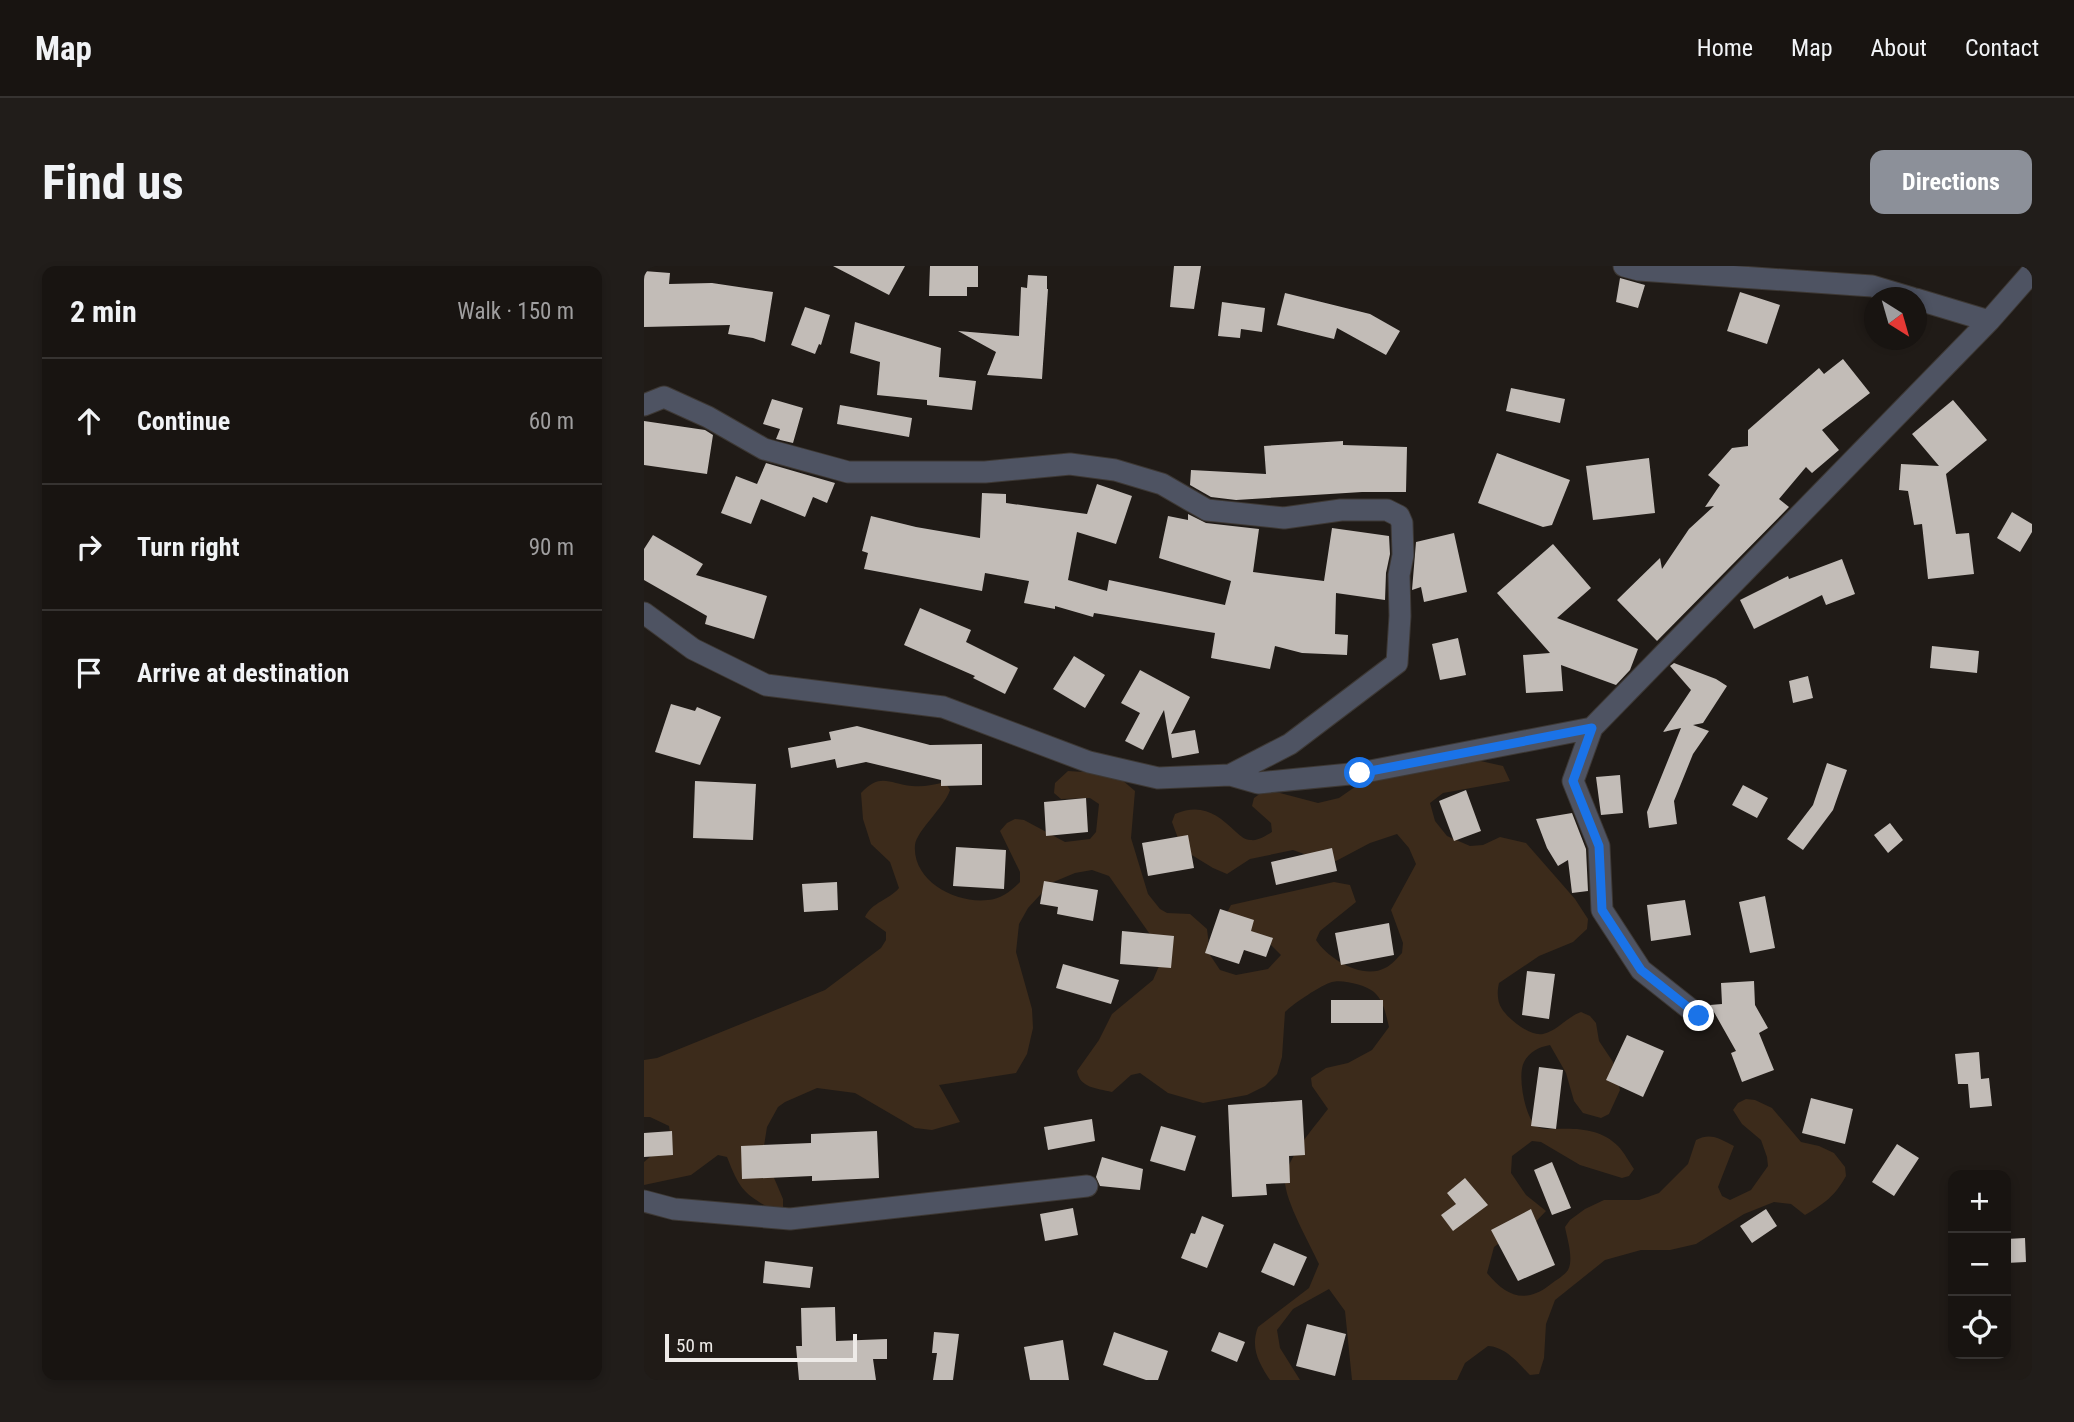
<!DOCTYPE html>
<meta charset="utf-8">
<style>
body{margin:0;font-family:"Roboto Condensed",sans-serif;background:#211d1a;color:#f1f3f6}
.controls{position:absolute;right:21px;bottom:21px;display:grid;overflow:hidden;border-radius:14px;box-shadow:0 4px 10px #0003}
.controls button{width:63px;height:63px;display:grid;place-items:center;padding:0;border:0;border-bottom:2px solid #363331;background:#181411;color:#f1f3f6;font:35px sans-serif}
.compass{position:absolute;left:1220px;top:21px;width:63px;height:63px;border-radius:50%;background:#181411;box-shadow:0 4px 10px #0003;rotate:143deg}
.scale{position:absolute;left:21px;bottom:18px;width:192px;box-sizing:border-box;padding-left:7px;border:4px solid #eeebe8;border-top:0;font-size:19px;line-height:24px;white-space:nowrap;color:#eeebe8;-webkit-text-stroke:5px #201b17;paint-order:stroke}
.stop{position:absolute;width:21px;height:21px;margin:-16px;border:5px solid #1a73e8;border-radius:50%;background:#fff}
.stop.end{background:#1a73e8;border-color:#fff;box-shadow:0 2px 7px #0008}
.list{margin:0;padding:0;list-style:none}
h2{display:flex;justify-content:space-between;align-items:center;height:91px;margin:0;padding:0 28px;font-size:30px}
h2 small{font-size:23px;font-weight:400;color:#9f9e9f}
.list li{display:grid;grid-template-columns:46px 1fr auto;gap:21px;align-items:center;box-sizing:border-box;height:126px;padding:0 28px;border-top:2px solid #363331}
.list b{display:block;font-size:26px;white-space:nowrap}
.list em{font-size:23px;font-style:normal;color:#9f9e9f}
.icon{flex:none;width:38px;height:38px;fill:none;stroke:currentColor;stroke-width:2;stroke-linecap:round;stroke-linejoin:round}
.map{position:relative;flex:none;width:1388px;height:1114px;overflow:hidden;border-radius:14px}
header{display:flex;align-items:center;gap:42px;box-sizing:border-box;height:98px;padding:0 35px;background:#181411;border-bottom:2px solid #363331}
header strong{font-size:33px}
nav{display:flex;gap:38px;margin-inline-start:auto;font-size:24px}
.intro{display:flex;align-items:center;justify-content:space-between;box-sizing:border-box;height:168px;padding:0 42px}
h1{margin:0;font-size:49px}
.button{padding:18px 32px;border-radius:14px;background:#8c9099;color:#fff;font-size:24px;font-weight:700}
main{display:flex;gap:42px;padding:0 42px}
aside{flex:1;background:#181411;border-radius:14px;box-shadow:0 4px 10px #0003}
.map>svg:first-child{display:block}
</style>
<header>
<strong>Map</strong>
<nav><a>Home</a><a>Map</a><a>About</a><a>Contact</a></nav>
</header>
<div class="intro"><h1>Find us</h1><a class="button">Directions</a></div>
<main>
<aside>
<h2>2 min<small>Walk · 150 m</small></h2>
<ul class="list">
<li><svg class="icon" aria-label="ahead" viewBox="0 0 24 24"><path d="M12 20V5M6 11l6-6 6 6"/></svg><div><b>Continue</b></div><em>60 m</em></li>
<li><svg class="icon" aria-label="right" viewBox="0 0 24 24"><path d="M7 20v-9h11M14 6l5 5-5 5"/></svg><div><b>Turn right</b></div><em>90 m</em></li>
<li><svg class="icon" aria-label="arrive" viewBox="0 0 24 24"><path d="M6 21V4h12l-3 4 3 4H6"/></svg><div><b>Arrive at destination</b></div></li>
</ul>
</aside>
<div class="map">
<svg width="1388" height="1114" viewBox="0 0 1388 1114">
<rect width="100%" height="100%" fill="#201b17"/>
<path fill="#3c2b1b" d="M 832,494 L 859,500 L 866,515 L 799,527 L 786,537 L 791,555 L 803,570 L 826,580 L 839,579 L 856,571 L 882,577 L 931,633 L 944,653 L 943,663 L 929,676 L 895,690 L 855,717 C 853,725 853,736 858,743 C 865,754 887,771 899,768 C 913,765 923,751 937,746 L 946,750 L 952,757 L 955,775 L 969,796 L 976,824 L 965,848 L 957,852 L 939,847 L 930,835 L 922,807 L 906,779 C 895,781 885,786 880,796 C 873,809 881,850 891,859 C 897,864 905,863 912,863 C 934,862 957,863 974,880 C 980,886 985,896 990,903 L 985,910 L 978,912 L 936,899 L 897,876 L 888,875 L 868,890 L 867,907 L 882,929 L 902,945 L 879,969 L 862,972 L 850,981 L 843,1007 C 862,1030 881,1039 907,1018 C 912,1014 921,1009 924,1004 C 930,993 923,972 921,961 L 926,954 L 941,943 L 960,934 L 995,934 L 1015,927 L 1044,898 L 1052,874 C 1067,866 1076,873 1090,880 L 1074,921 L 1078,930 L 1086,934 L 1107,924 L 1124,900 L 1123,891 L 1117,874 L 1098,858 L 1089,844 L 1094,837 L 1102,833 L 1111,834 L 1128,842 L 1157,876 L 1175,880 L 1190,887 L 1201,901 L 1202,910 C 1191,930 1180,938 1161,949 L 1147,938 L 1130,936 L 1100,948 L 1052,978 L 1026,984 L 997,984 L 961,994 L 911,1034 L 902,1058 L 900,1092 L 895,1108 L 886,1109 C 874,1097 862,1081 844,1080 L 821,1097 L 813,1114 L 708,1114 L 701,1045 L 685,1023 L 649,1043 L 633,1064 L 636,1082 L 656,1114 L 626,1114 C 615,1097 606,1082 614,1061 L 665,1022 L 675,998 C 666,978 639,932 641,912 C 644,891 671,860 684,843 L 668,820 L 667,812 L 682,802 L 704,797 L 728,784 L 745,761 C 742,749 740,735 730,726 C 722,719 698,713 688,716 C 677,719 649,738 641,746 L 638,791 L 633,808 L 621,820 L 603,829 L 559,837 L 524,827 L 496,807 L 487,809 L 468,826 C 452,822 436,822 433,805 L 455,774 L 468,748 L 509,714 L 518,693 L 517,684 L 465,610 L 448,604 L 431,607 L 407,617 L 384,642 L 375,658 L 372,686 L 388,743 L 389,762 L 383,788 L 372,807 L 295,819 L 316,856 L 288,864 L 271,862 L 211,827 L 173,822 L 141,836 L 134,841 L 123,861 L 119,886 L 139,933 L 139,941 L 134,947 C 101,928 97,927 83,891 L 74,889 L 47,909 L 0,919 L 0,896 L 27,873 L 25,860 L 6,851 L 0,851 L 0,794 L 13,792 L 181,724 L 237,682 L 242,674 L 242,666 L 221,651 C 228,636 245,634 255,622 L 246,596 L 227,578 L 219,553 L 217,527 C 237,506 245,518 268,520 C 280,521 289,519 301,516 L 306,524 C 300,542 273,564 271,579 C 268,615 312,638 344,634 C 357,633 367,625 376,616 L 376,606 L 356,565 L 363,557 L 371,553 L 380,554 L 421,576 L 446,573 L 452,566 L 455,538 L 446,532 L 417,533 L 410,527 L 411,517 L 424,505 L 471,508 L 491,525 L 487,572 L 504,628 L 516,643 L 523,647 L 546,648 L 563,663 L 566,689 L 576,704 L 592,709 L 624,703 L 637,689 L 625,677 L 586,654 L 583,647 L 587,639 L 690,616 L 706,619 L 712,636 L 676,665 L 672,674 C 684,693 719,714 741,702 C 748,699 753,692 758,687 L 759,677 L 747,644 L 772,598 L 765,582 L 753,568 L 726,577 L 692,595 L 674,593 L 649,584 L 606,593 L 583,608 L 569,602 L 538,583 L 528,556 L 531,548 C 558,537 573,548 592,566 C 597,570 600,574 607,574 C 614,575 621,570 628,566 L 627,557 L 608,540 L 610,532 L 617,527 L 636,527 L 674,537 L 695,532 L 718,516 Z"/>
<path fill="#c2bcb7" d="M 189,0 L 261,0 L 245,29 Z
M 286,0 L 334,0 L 334,21 L 323,21 L 323,30 L 285,30 Z
M 530,0 L 557,0 L 550,43 L 526,41 Z
M 0,5 L 26,7 L 25,18 L 68,17 L 129,26 L 121,76 L 109,72 L 84,68 L 86,59 L 0,61 Z
M 384,9 L 403,10 L 403,23 L 404,23 L 398,113 L 343,109 L 352,86 L 314,65 L 375,70 L 377,21 L 383,22 Z
M 976,12 L 1001,19 L 994,42 L 972,36 Z
M 1096,26 L 1136,39 L 1123,78 L 1083,65 Z
M 641,27 L 726,48 L 756,65 L 742,89 L 693,62 L 690,73 L 633,59 Z
M 578,36 L 621,42 L 618,66 L 597,63 L 596,72 L 574,70 Z
M 161,41 L 186,49 L 177,79 L 175,78 L 171,88 L 147,79 Z
M 211,56 L 297,82 L 295,111 L 332,115 L 328,144 L 283,139 L 283,134 L 233,129 L 236,96 L 206,87 Z
M 1199,93 L 1226,127 L 1178,164 L 1195,184 L 1168,207 L 1162,201 L 1135,233 L 1145,241 L 1013,375 L 973,334 L 1016,292 L 1018,303 L 1045,263 L 1070,240 L 1061,241 L 1076,219 L 1064,209 L 1088,182 L 1104,180 L 1104,164 L 1175,102 L 1180,108 Z
M 867,122 L 921,133 L 916,157 L 862,145 Z
M 128,133 L 159,142 L 149,177 L 132,173 L 136,163 L 119,158 Z
M 1309,134 L 1343,174 L 1302,208 L 1312,268 L 1325,267 L 1330,308 L 1284,313 L 1278,258 L 1270,259 L 1264,225 L 1255,224 L 1257,198 L 1295,200 L 1268,168 Z
M 196,139 L 268,152 L 265,171 L 193,158 Z
M 0,155 L 61,164 L 69,169 L 63,208 L 0,199 Z
M 699,175 L 699,179 L 763,181 L 762,226 L 718,226 L 592,234 L 567,231 L 546,219 L 547,204 L 622,208 L 620,180 Z
M 853,187 L 926,214 L 908,259 L 899,261 L 834,237 Z
M 1005,192 L 1011,247 L 949,254 L 942,200 Z
M 122,197 L 191,217 L 183,237 L 169,231 L 161,251 L 117,233 L 107,258 L 77,247 L 92,210 L 113,218 Z
M 453,218 L 488,230 L 472,278 L 433,266 L 424,314 L 463,325 L 465,314 L 581,339 L 587,315 L 515,292 L 524,250 L 544,254 L 544,248 L 562,257 L 615,263 L 609,306 L 680,315 L 688,262 L 745,270 L 746,288 L 742,307 L 741,334 L 692,327 L 691,368 L 704,369 L 703,389 L 658,387 L 631,380 L 626,403 L 567,392 L 571,367 L 450,347 L 449,351 L 411,340 L 411,343 L 380,337 L 385,315 L 341,307 L 338,325 L 220,303 L 224,287 L 218,285 L 227,250 L 272,261 L 336,272 L 338,227 L 362,228 L 362,237 L 443,248 Z
M 1368,246 L 1388,258 L 1388,266 L 1376,286 L 1353,272 Z
M 810,267 L 823,326 L 780,336 L 777,321 L 768,324 L 772,276 Z
M 9,269 L 59,298 L 52,309 L 123,330 L 110,373 L 61,358 L 63,350 L 0,314 L 0,283 Z
M 909,278 L 947,322 L 913,352 L 994,383 L 986,404 L 972,419 L 917,399 L 919,425 L 882,427 L 879,389 L 906,387 L 853,327 Z
M 1198,293 L 1211,328 L 1182,339 L 1178,329 L 1110,363 L 1096,334 L 1144,310 L 1145,313 Z
M 276,342 L 327,364 L 322,376 L 374,402 L 361,428 L 329,412 L 331,410 L 260,379 Z
M 814,372 L 822,409 L 796,414 L 788,378 Z
M 1288,380 L 1335,385 L 1333,407 L 1286,402 Z
M 430,390 L 461,409 L 441,442 L 409,423 Z
M 1030,397 L 1072,413 L 1083,420 L 1059,457 L 1049,459 L 1065,465 L 1049,488 L 1030,535 L 1033,558 L 1005,562 L 1003,546 L 1037,462 L 1019,466 L 1047,424 L 1026,400 Z
M 496,404 L 546,431 L 527,468 L 551,464 L 555,487 L 528,492 L 520,444 L 499,484 L 481,475 L 496,447 L 477,437 Z
M 1164,410 L 1169,432 L 1149,437 L 1145,415 Z
M 27,438 L 51,445 L 53,441 L 77,451 L 56,499 L 11,486 Z
M 213,460 L 286,479 L 338,478 L 338,519 L 297,520 L 297,514 L 222,496 L 193,502 L 191,493 L 147,502 L 144,482 L 187,474 L 185,466 Z
M 1183,497 L 1203,504 L 1189,544 L 1159,584 L 1143,573 L 1169,539 Z
M 976,509 L 979,547 L 957,549 L 952,511 Z
M 51,515 L 112,518 L 109,574 L 49,572 Z
M 1099,519 L 1124,532 L 1113,552 L 1088,539 Z
M 822,524 L 837,565 L 810,575 L 795,535 Z
M 442,532 L 444,566 L 402,570 L 400,536 Z
M 928,547 L 942,583 L 944,625 L 928,627 L 924,594 L 914,600 L 903,582 L 892,553 Z
M 1246,557 L 1259,574 L 1244,587 L 1230,569 Z
M 544,569 L 550,602 L 504,610 L 498,577 Z
M 312,581 L 362,584 L 360,623 L 309,620 Z
M 688,582 L 693,605 L 632,619 L 627,596 Z
M 400,615 L 454,624 L 449,655 L 413,648 L 414,641 L 396,638 Z
M 193,616 L 194,644 L 160,646 L 158,618 Z
M 1121,630 L 1131,682 L 1106,687 L 1095,636 Z
M 1041,634 L 1047,669 L 1007,675 L 1003,639 Z
M 576,643 L 610,654 L 607,665 L 629,672 L 622,691 L 600,684 L 595,698 L 561,687 Z
M 745,657 L 750,689 L 697,699 L 691,667 Z
M 478,665 L 530,670 L 527,702 L 476,698 Z
M 419,698 L 475,714 L 467,738 L 412,722 Z
M 883,705 L 911,708 L 905,753 L 878,749 Z
M 1110,715 L 1111,739 L 1124,762 L 1115,767 L 1130,804 L 1098,816 L 1087,787 L 1092,785 L 1066,739 L 1078,738 L 1077,717 Z
M 687,734 L 739,734 L 739,757 L 687,757 Z
M 983,769 L 1020,785 L 999,831 L 962,814 Z
M 1335,786 L 1337,813 L 1345,812 L 1348,840 L 1326,842 L 1324,818 L 1314,818 L 1311,788 Z
M 895,801 L 919,804 L 912,863 L 887,860 Z
M 1167,832 L 1209,843 L 1201,878 L 1158,867 Z
M 658,834 L 661,889 L 645,890 L 646,917 L 622,918 L 623,929 L 588,931 L 584,839 Z
M 448,853 L 451,875 L 404,884 L 400,861 Z
M 517,860 L 552,870 L 541,905 L 506,895 Z
M 28,865 L 29,889 L 0,891 L 0,867 Z
M 233,865 L 235,912 L 168,915 L 168,910 L 98,913 L 97,880 L 167,877 L 167,868 Z
M 1253,878 L 1275,892 L 1250,930 L 1228,916 Z
M 458,891 L 499,903 L 496,924 L 456,920 L 452,911 Z
M 908,896 L 927,942 L 908,949 L 890,904 Z
M 821,912 L 844,939 L 809,965 L 797,949 L 812,938 L 803,927 Z
M 429,942 L 434,969 L 401,975 L 396,948 Z
M 887,943 L 911,999 L 874,1015 L 847,964 Z
M 1122,943 L 1133,960 L 1108,977 L 1096,960 Z
M 558,950 L 580,959 L 563,1002 L 537,992 L 547,967 L 551,968 Z
M 1381,972 L 1382,996 L 1362,997 L 1362,973 Z
M 630,977 L 663,991 L 650,1020 L 617,1006 Z
M 121,995 L 169,1001 L 166,1022 L 119,1017 Z
M 191,1041 L 192,1075 L 243,1073 L 243,1093 L 229,1093 L 232,1114 L 155,1114 L 152,1080 L 158,1080 L 157,1042 Z
M 663,1058 L 702,1068 L 691,1110 L 652,1100 Z
M 290,1066 L 315,1068 L 309,1114 L 289,1114 L 293,1087 L 288,1087 Z
M 470,1066 L 524,1085 L 514,1114 L 502,1114 L 459,1099 Z
M 575,1066 L 601,1076 L 593,1096 L 567,1085 Z
M 419,1074 L 425,1114 L 386,1114 L 380,1081 Z"/>
<g fill="none" stroke-linecap="round" stroke-linejoin="round">
<g stroke="#3d3834" stroke-width="23">
<path id="street" d="M 980,0 L 995,4 L 1228,20 L 1268,32
M 1272,33 L 1345,55
M 0,139 L 20,131 L 64,151 L 120,183 L 204,206 L 341,206 L 426,198 L 471,204 L 518,218 L 563,244 L 640,252 L 697,244 L 743,244 L 755,250 L 758,257 L 759,289 L 755,309 L 756,350 L 753,397 L 646,478 L 586,509
M 0,347 L 49,383 L 122,419 L 299,441 L 445,496 L 514,512 L 586,509 L 614,517 L 716,507 L 948,462
M 1055,750 L 997,704 L 958,644 L 955,580 L 929,515 L 948,462 L 1345,55 L 1388,6
M 0,935 L 30,943 L 146,953 L 443,920"/>
</g>
<use href="#street" stroke="#4e5362" stroke-width="21"/>
</g>
<g fill="none" stroke-linecap="round" stroke-linejoin="round">
<path stroke="#1a73e8" stroke-width="9" d="M 716,507 L 948,462 L 929,515 L 955,580 L 958,644 L 997,704 L 1055,750"/>
</g>
</svg>
<div class="controls">
<button>+</button>
<button>−</button>
<button><svg class="icon" aria-label="locate" viewBox="0 0 24 24"><circle cx="12" cy="12" r="6"/><path d="M12 2v4M12 18v4M2 12h4M18 12h4"/></svg></button>
</div>
<svg class="compass" viewBox="-18 -18 36 36"><path d="M0-13l5 13h-10z" fill="#e53935"/><path d="M0 13l5-13h-10z" fill="#9f9e9f"/></svg>
<div class="scale">50 m</div>
<div class="stop" style="left:716px;top:507px"></div>
<div class="stop end" style="left:1055px;top:750px"></div>
</div>
</main>
